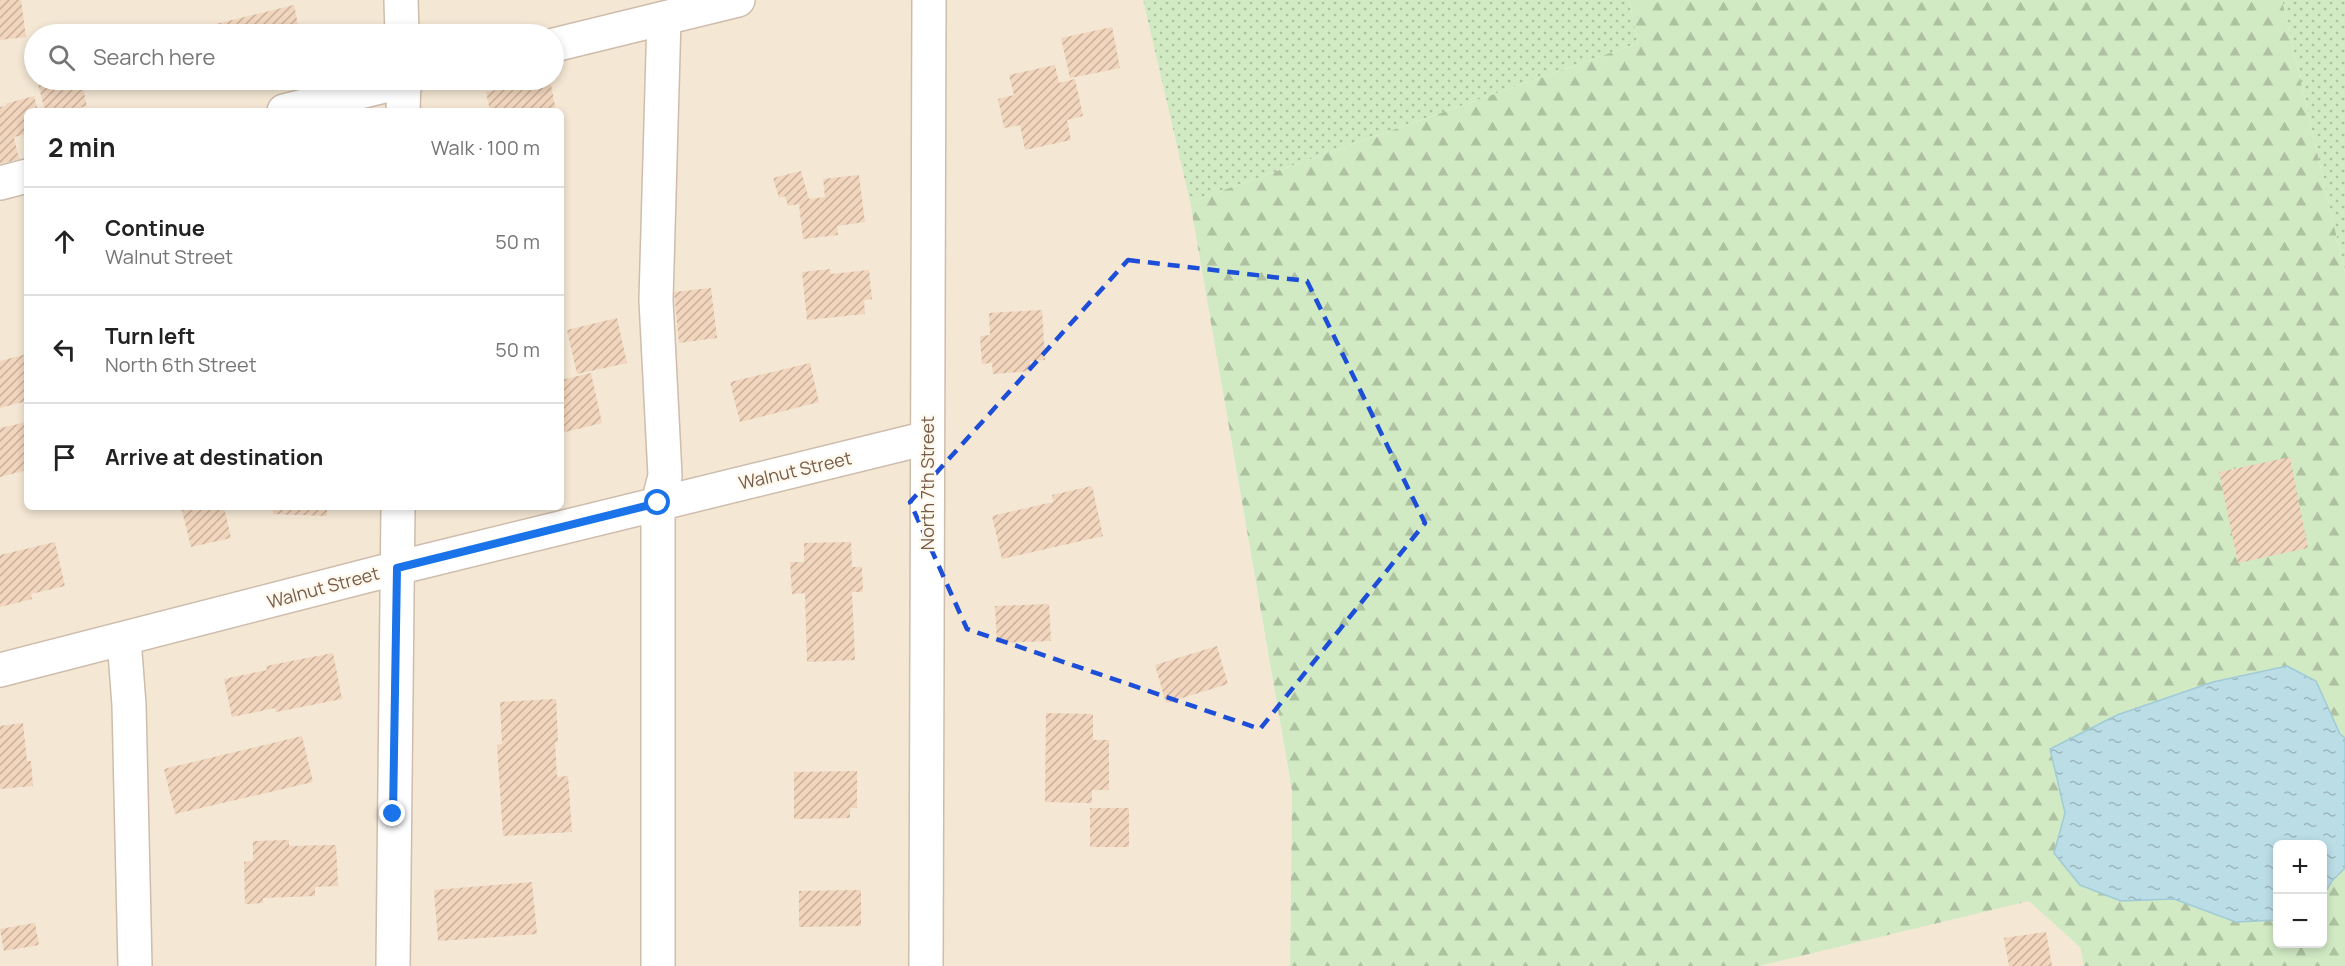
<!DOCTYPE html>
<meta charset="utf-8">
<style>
body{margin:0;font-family:Manrope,sans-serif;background:#f2f2f2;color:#222}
.controls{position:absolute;right:18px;bottom:18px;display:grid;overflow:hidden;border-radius:9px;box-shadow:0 3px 9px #0003}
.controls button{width:54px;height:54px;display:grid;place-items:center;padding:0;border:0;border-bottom:2px solid #e0e0e0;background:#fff;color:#222;font:30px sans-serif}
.stop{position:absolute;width:18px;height:18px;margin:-14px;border:4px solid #1a73e8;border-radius:50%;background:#fff}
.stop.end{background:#1a73e8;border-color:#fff;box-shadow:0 2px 6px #0008}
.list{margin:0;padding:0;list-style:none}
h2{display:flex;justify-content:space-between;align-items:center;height:78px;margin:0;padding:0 24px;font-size:26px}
h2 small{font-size:20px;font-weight:400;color:#767676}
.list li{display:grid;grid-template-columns:39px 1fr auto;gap:18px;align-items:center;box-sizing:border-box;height:108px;padding:0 24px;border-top:2px solid #e0e0e0}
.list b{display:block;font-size:22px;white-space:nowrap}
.list p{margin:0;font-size:20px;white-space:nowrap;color:#767676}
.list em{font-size:20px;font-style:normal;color:#767676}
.icon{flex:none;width:33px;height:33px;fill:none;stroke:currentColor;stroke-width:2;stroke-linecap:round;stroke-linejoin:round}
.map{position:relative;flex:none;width:2345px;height:966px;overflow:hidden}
.search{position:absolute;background:#fff;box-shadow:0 3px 9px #0003;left:24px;top:24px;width:540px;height:66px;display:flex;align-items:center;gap:15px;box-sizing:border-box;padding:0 21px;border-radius:33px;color:#767676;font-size:22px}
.panel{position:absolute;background:#fff;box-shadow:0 3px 9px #0003;left:24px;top:108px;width:540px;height:402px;border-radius:9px}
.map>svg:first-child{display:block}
</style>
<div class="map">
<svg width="2345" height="966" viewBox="0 0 2345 966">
<defs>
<pattern id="grass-dots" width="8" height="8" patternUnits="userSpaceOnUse" patternTransform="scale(1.5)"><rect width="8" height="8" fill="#d1eac4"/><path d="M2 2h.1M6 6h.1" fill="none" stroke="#aec1a1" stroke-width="1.8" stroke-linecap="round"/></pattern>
<pattern id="forest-firs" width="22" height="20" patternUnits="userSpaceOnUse" patternTransform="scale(1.5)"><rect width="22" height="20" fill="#d1eac4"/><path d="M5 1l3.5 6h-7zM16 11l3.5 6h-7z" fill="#aec1a1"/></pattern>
<pattern id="water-ripples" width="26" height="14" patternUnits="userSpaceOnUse" patternTransform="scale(1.5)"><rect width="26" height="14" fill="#badde6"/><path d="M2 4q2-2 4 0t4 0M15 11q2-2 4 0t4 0" fill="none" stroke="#9cb6bc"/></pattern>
<pattern id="building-hatch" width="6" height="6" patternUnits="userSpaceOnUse" patternTransform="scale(1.5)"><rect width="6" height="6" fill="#f1d5bd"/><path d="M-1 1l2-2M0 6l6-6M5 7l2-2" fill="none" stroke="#c8b09c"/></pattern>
</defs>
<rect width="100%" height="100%" fill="#fcf5e5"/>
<path fill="#f4e7d4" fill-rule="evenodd" d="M 0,0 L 1143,0 L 1190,202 L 1292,792 L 1290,966 L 0,966 ZM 34,34 L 554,34 L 554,80 L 34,80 ZM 27,111 L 561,111 L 561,507 L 27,507 Z
M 2029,900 L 2080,947 L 2084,966 L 1759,966 Z"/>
<path fill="url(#grass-dots)" d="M 1143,0 L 1629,0 L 1638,43 L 1190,202 Z
M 2282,0 L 2345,0 L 2345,273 Z"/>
<path fill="url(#forest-firs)" d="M 1629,0 L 2282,0 L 2345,273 L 2345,738 L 2340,734 L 2316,681 L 2287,666 L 2213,682 L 2117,715 L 2056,778 L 2065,813 L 2054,853 L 2121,901 L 2174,899 L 2236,922 L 2277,920 L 2278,944 L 2322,944 C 2323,905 2316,897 2345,868 L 2345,966 L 2084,966 L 2080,947 L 2029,901 L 1759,966 L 1290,966 L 1292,791 L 1190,202 L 1638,43 Z"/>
<path fill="url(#water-ripples)" stroke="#a0cbd7" stroke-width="1.5" d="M 2287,666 L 2316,681 L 2340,734 L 2345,738 L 2345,868 L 2332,881 L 2323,896 L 2322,844 L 2278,844 L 2277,920 L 2236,922 L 2174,899 L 2121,901 L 2080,885 L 2054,853 L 2065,813 L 2050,749 L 2117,715 L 2213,682 Z"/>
<path fill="url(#building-hatch)" d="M 0,0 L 21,0 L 26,37 L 0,40 Z
M 294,5 L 300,34 L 205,34 L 203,27 Z
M 1112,27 L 1120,68 L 1070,78 L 1061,38 Z
M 1055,65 L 1059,83 L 1075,79 L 1083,116 L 1067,120 L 1071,140 L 1025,150 L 1020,125 L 1004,128 L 998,99 L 1014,95 L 1009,75 Z
M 37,80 L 81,80 L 87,106 L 66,111 L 45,111 Z
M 550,80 L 556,111 L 490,111 L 486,92 Z
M 34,96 L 38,111 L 27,111 L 27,134 L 14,137 L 19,159 L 0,164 L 0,107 L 6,106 L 5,104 Z
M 801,171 L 809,199 L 825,197 L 823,179 L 859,175 L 865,222 L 837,226 L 838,235 L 803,239 L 799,204 L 788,206 L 785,196 L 779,198 L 773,178 Z
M 830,269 L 831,274 L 869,270 L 872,299 L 864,300 L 865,314 L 807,320 L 802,272 Z
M 711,288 L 717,338 L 679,343 L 674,292 Z
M 1042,310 L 1045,360 L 1030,361 L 1030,371 L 993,374 L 992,363 L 982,364 L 980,336 L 990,335 L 989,313 Z
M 617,318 L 627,363 L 577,374 L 567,330 Z
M 27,354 L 27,401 L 0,408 L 0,361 Z
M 810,363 L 819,402 L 740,422 L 730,382 Z
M 591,373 L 602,423 L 561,433 L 561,380 Z
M 27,422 L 27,470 L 0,477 L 0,428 Z
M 2290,457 L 2308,548 L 2238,563 L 2219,472 Z
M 1092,486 L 1103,536 L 1002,559 L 992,516 L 1053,502 L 1052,495 Z
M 181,507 L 224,507 L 231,538 L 191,547 Z
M 273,507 L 327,507 L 327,516 L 273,514 Z
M 55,542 L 65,586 L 31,594 L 32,599 L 0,607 L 0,555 Z
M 851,542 L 852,567 L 862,567 L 863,592 L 852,592 L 855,660 L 807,662 L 805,593 L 792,594 L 790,562 L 804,562 L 804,543 Z
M 1049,604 L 1051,641 L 997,643 L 995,606 Z
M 1217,646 L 1228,684 L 1166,703 L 1155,665 Z
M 333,653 L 342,699 L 276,712 L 275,708 L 232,717 L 224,679 L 267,670 L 266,666 Z
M 556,699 L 558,742 L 555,742 L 557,777 L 568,776 L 572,832 L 503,836 L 497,745 L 502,744 L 500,702 Z
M 1046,713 L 1093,714 L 1093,740 L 1109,740 L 1109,790 L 1092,790 L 1092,803 L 1045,802 Z
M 23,723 L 27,761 L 31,761 L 33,786 L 0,789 L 0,726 Z
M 302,736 L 313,782 L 175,814 L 164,769 Z
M 857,771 L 857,808 L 850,808 L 850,818 L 794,819 L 794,772 Z
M 1090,808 L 1129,808 L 1129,847 L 1090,847 Z
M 289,840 L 289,846 L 336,845 L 338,886 L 315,887 L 315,896 L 263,898 L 263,903 L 245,904 L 244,862 L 253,861 L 253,841 Z
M 532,882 L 537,934 L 438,941 L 434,890 Z
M 861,890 L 861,926 L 799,927 L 799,891 Z
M 35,923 L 39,945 L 4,951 L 0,929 Z
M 2046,932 L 2052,966 L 2009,966 L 2004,938 Z"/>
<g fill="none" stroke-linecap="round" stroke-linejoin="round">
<g stroke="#cebdac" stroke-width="36">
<path id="minor" d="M 401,0 L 402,34
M 554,45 L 738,0
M 284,111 L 408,80
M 403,111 L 404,80
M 0,183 L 27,176
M 124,639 L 129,705 L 135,966
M 0,670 L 397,568 L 927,438
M 393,966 L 398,507
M 658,966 L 658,503 L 665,476 L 656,300 L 664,18
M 926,966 L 929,0"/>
</g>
<use href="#minor" stroke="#fff" stroke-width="33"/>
</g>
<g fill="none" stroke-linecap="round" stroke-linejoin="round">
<path stroke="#1a73e8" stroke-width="8" d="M 393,814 L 397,568 L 658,503"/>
</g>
<path fill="none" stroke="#1d4ed8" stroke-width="4.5" stroke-dasharray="12 8" stroke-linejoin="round" d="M 1128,260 L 1307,281 L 1425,523 L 1260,729 L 967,629 L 910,502 Z"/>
<g text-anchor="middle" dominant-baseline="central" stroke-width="4.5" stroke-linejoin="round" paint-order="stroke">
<g font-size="18" fill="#755c4b" stroke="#fff8ec">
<text transform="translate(795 470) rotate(-13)">Walnut Street</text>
<text transform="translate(927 483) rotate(-90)">North 7th Street</text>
<text transform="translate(323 587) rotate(-15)">Walnut Street</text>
</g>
</g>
</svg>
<div class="controls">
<button>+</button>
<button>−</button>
</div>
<div class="stop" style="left:658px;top:503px"></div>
<div class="stop end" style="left:393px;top:814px"></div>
<div class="search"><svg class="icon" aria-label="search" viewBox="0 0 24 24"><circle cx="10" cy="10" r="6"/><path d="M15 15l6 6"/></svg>Search here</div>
<section class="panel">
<h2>2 min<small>Walk · 100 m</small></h2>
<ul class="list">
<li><svg class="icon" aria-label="ahead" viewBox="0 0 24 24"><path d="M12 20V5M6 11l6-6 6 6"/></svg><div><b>Continue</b><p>Walnut Street</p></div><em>50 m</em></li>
<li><svg class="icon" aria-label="left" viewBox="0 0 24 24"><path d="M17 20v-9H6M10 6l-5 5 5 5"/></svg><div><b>Turn left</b><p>North 6th Street</p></div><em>50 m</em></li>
<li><svg class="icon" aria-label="arrive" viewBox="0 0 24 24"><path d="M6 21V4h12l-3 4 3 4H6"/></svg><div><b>Arrive at destination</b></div></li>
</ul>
</section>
</div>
